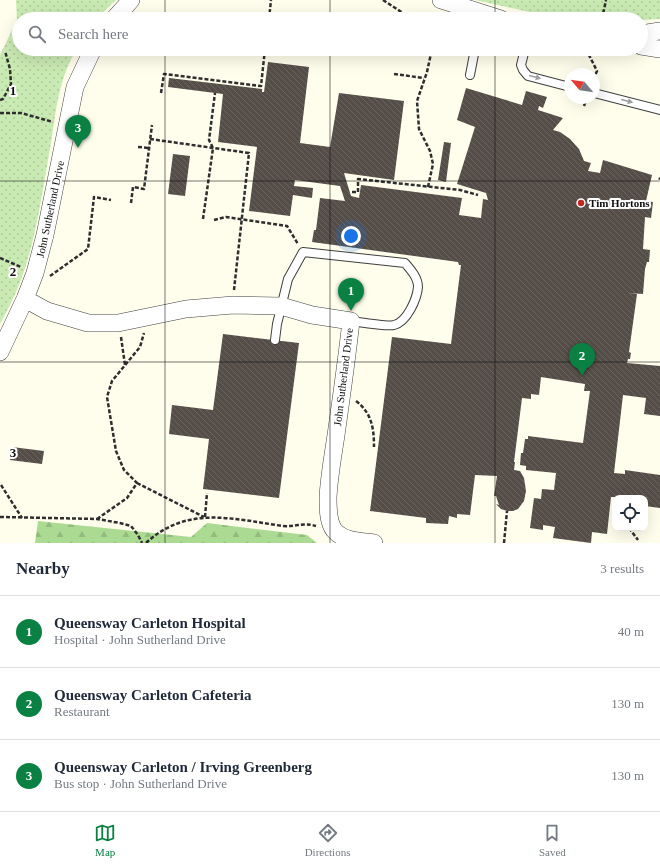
<!DOCTYPE html>
<meta charset="utf-8">
<style>
body{margin:0;font-family:Georgia,serif;background:#f2f2f3;color:#1f2937}
.controls{position:absolute;right:12px;bottom:12px;display:grid;overflow:hidden;border-radius:8px;box-shadow:0 4px 16px #0002}
.controls button{width:36px;height:36px;display:grid;place-items:center;padding:0;border:0;border-bottom:1px solid #e0e1e3;background:#fff;color:#1f2937;font:20px sans-serif}
.compass{position:absolute;left:564px;top:68px;width:36px;height:36px;border-radius:50%;background:#fff;box-shadow:0 4px 16px #0002;rotate:299deg}
.you{position:absolute;left:351px;top:236px;width:14px;height:14px;margin:-10px;border:3px solid #fff;border-radius:50%;background:#1a73e8;box-shadow:0 0 0 6px #1a73e833}
.badge{display:grid;place-items:center;width:26px;height:26px;border-radius:50%;background:#0b8043;color:#fff;font-size:13px;font-weight:700}
.pin{position:absolute;translate:-50% -33px;filter:drop-shadow(0 1px 2px #0008)}
.pin::after{content:'';position:absolute;top:21px;width:14px;height:12px;background:inherit;clip-path:polygon(0 0,100% 0,50% 100%)}
.list{margin:0;padding:0;list-style:none}
h2{display:flex;justify-content:space-between;align-items:center;height:52px;margin:0;padding:0 16px;font-size:17px}
h2 small{font-size:13px;font-weight:400;color:#747a83}
.list li{display:grid;grid-template-columns:26px 1fr auto;gap:12px;align-items:center;box-sizing:border-box;height:72px;padding:0 16px;border-top:1px solid #e0e1e3}
.list b{display:block;font-size:15px;white-space:nowrap}
.list p{margin:0;font-size:13px;white-space:nowrap;color:#747a83}
.list em{font-size:13px;font-style:normal;color:#747a83}
.icon{flex:none;width:22px;height:22px;fill:none;stroke:currentColor;stroke-width:2;stroke-linecap:round;stroke-linejoin:round}
.map{position:relative;flex:none;width:660px;height:543px;overflow:hidden}
.search{position:absolute;background:#fff;box-shadow:0 4px 16px #0002;left:12px;right:12px;top:12px;height:44px;display:flex;align-items:center;gap:10px;box-sizing:border-box;padding:0 14px;border-radius:22px;color:#747a83;font-size:15px}
.sheet{height:268px;background:#fff}
nav{display:flex;justify-content:space-around;align-items:center;box-sizing:border-box;height:56px;border-top:1px solid #e0e1e3;background:#fff;font-size:11px;color:#747a83}
nav a{display:grid;justify-items:center;gap:2px}
nav .on{color:#0b8043}
.map>svg:first-child{display:block}
</style>
<div class="map">
<svg width="660" height="543" viewBox="0 0 660 543">
<defs>
<pattern id="grass-dots" width="8" height="8" patternUnits="userSpaceOnUse"><rect width="8" height="8" fill="#caeab3"/><path d="M2 2h.1M6 6h.1" fill="none" stroke="#acc899" stroke-width="1.8" stroke-linecap="round"/></pattern>
<pattern id="forest-firs" width="22" height="20" patternUnits="userSpaceOnUse"><rect width="22" height="20" fill="#abdb92"/><path d="M5 1l3.5 6h-7zM16 11l3.5 6h-7z" fill="#92bb7d"/></pattern>
<pattern id="building-back-hatch" width="6" height="6" patternUnits="userSpaceOnUse"><rect width="6" height="6" fill="#554e48"/><path d="M-1 5l2 2M0 0l6 6M5-1l2 2" fill="none" stroke="#68635e"/></pattern>
</defs>
<rect width="100%" height="100%" fill="#fffdeb"/>
<path fill="url(#grass-dots)" d="M 16,0 L 116,0 L 96,19 L 19,19 L 19,49 L 77,49 C 59,77 56,111 51,143 C 43,187 37,235 22,277 C 16,294 8,309 0,324 L 0,55 L 17,20 Z
M 475,0 L 660,0 L 660,19 L 641,20 L 641,19 L 575,19 L 552,17 Z"/>
<path fill="url(#forest-firs)" d="M 38,521 L 191,537 L 207,523 L 307,535 L 317,543 L 35,543 Z"/>
<path fill="url(#building-back-hatch)" d="M 268,62 L 309,67 L 300,143 L 330,147 L 339,93 L 404,101 L 394,180 L 344,173 L 351,196 L 359,198 L 361,185 L 462,198 L 459,215 L 481,218 L 483,199 L 488,200 L 486,193 L 457,184 L 475,127 L 457,120 L 466,88 L 522,105 L 526,91 L 547,97 L 543,108 L 539,106 L 538,110 L 563,118 L 553,130 L 560,132 L 570,139 L 579,149 L 584,161 L 591,163 L 588,171 L 600,173 L 603,160 L 652,175 L 646,201 L 653,202 L 651,218 L 645,217 L 643,249 L 650,250 L 649,262 L 647,262 L 645,269 L 643,294 L 627,293 L 637,294 L 629,352 L 631,353 L 630,359 L 628,359 L 627,363 L 660,366 L 660,416 L 644,414 L 646,398 L 623,395 L 614,473 L 625,474 L 625,470 L 660,475 L 660,508 L 645,506 L 645,498 L 611,497 L 607,534 L 592,532 L 591,543 L 553,538 L 555,527 L 543,525 L 543,530 L 530,528 L 534,498 L 541,499 L 542,489 L 554,490 L 556,473 L 526,470 L 526,466 L 520,465 L 521,453 L 523,453 L 525,439 L 528,439 L 528,436 L 583,443 L 590,391 L 584,391 L 585,384 L 541,377 L 539,395 L 531,394 L 531,399 L 522,398 L 514,462 L 515,462 L 514,470 L 520,471 L 524,478 L 526,491 L 524,501 L 518,509 L 513,511 L 507,511 L 501,509 L 496,504 L 499,505 L 496,496 L 494,496 L 497,476 L 475,475 L 470,515 L 457,514 L 457,518 L 449,516 L 448,524 L 426,523 L 426,518 L 370,511 L 392,337 L 451,344 L 461,265 L 459,265 L 458,262 L 312,242 L 314,230 L 316,230 L 320,198 L 345,201 L 340,186 L 295,180 L 294,186 L 313,188 L 312,198 L 293,195 L 290,216 L 249,211 L 257,147 L 218,142 L 223,94 L 168,87 L 169,78 L 262,89 L 262,92 L 264,92 Z
M 444,142 L 451,143 L 446,182 L 438,180 Z
M 173,154 L 190,156 L 185,196 L 168,194 Z
M 223,334 L 299,343 L 279,498 L 203,489 L 209,439 L 169,434 L 172,405 L 213,410 Z
M 12,447 L 44,451 L 42,464 L 10,460 Z"/>
<g fill="none" stroke-linecap="round" stroke-linejoin="round">
<g stroke="#3f3f3f" stroke-width="10">
<path id="service" d="M 525,49 L 521,65 L 523,70 L 528,76 L 570,87
M 470,75 L 475,49
M 594,93 L 660,110
M 275,340 L 277,324 L 288,279 L 303,252 L 405,263 C 411,270 418,278 418,287 C 417,299 407,322 394,325 C 388,327 359,322 351,321"/>
</g>
<g stroke="#3f3f3f" stroke-width="18">
<path id="minor" d="M 441,0 L 501,19
M 114,19 L 131,0
M 641,34 L 660,31
M 641,46 L 660,49
M 25,299 L 47,311 L 88,323 L 118,323 L 186,309 L 233,305 L 281,306 L 312,315 L 351,321 C 347,357 342,393 337,428 C 334,451 329,475 328,498 C 328,508 328,522 334,530 C 344,542 361,541 374,543
M 0,352 L 25,299 L 35,273 L 45,235 L 75,87 L 93,49"/>
</g>
<path stroke="#2e2e2e" stroke-width="2.5" stroke-dasharray="4 2" stroke-linecap="butt" d="M 383,0 L 412,19
M 269,19 L 271,0
M 602,19 L 606,0
M 586,49 L 597,71 L 594,78
M 394,74 L 424,78
M 161,93 L 164,74 L 261,86 L 265,49
M 0,100 L 3,99 L 11,84 L 10,69 L 5,51
M 584,106 L 586,100
M 0,113 L 21,113 L 53,122
M 150,139 L 249,153 L 234,290
M 138,147 L 149,148
M 659,178 L 660,179
M 428,187 L 433,164 L 430,151 L 419,129 L 417,101 L 427,72 L 432,49
M 352,192 L 358,192 L 358,179 L 460,190 L 478,195
M 131,203 L 133,187 L 144,189 L 152,125
M 203,219 L 213,148 L 209,140 L 215,93
M 214,220 L 226,217 L 287,226 L 298,244
M 0,258 L 21,267
M 50,276 L 88,249 L 94,197 L 111,200
M 121,337 L 125,365
M 356,401 C 372,413 374,429 374,447
M 137,483 L 204,517
M 1,485 L 22,518
M 0,517 L 97,519 L 120,523 L 131,526 L 138,535 L 142,543
M 205,517 L 207,493
M 97,519 L 127,498 L 137,483 L 124,470 L 116,451 L 107,397 L 112,381 L 140,347 L 144,333
M 629,528 L 638,540
M 146,543 C 187,505 233,519 283,526 C 295,527 303,522 316,526
M 504,543 L 507,511"/>
<use href="#service" stroke="#fff" stroke-width="8"/>
<use href="#minor" stroke="#fff" stroke-width="17"/>
</g>
<defs><path id="oneway-solid" d="M-6-.8H1V-3.2L6.5 0L1 3.2V.8H-6Z"/></defs>
<g fill="#9e9e9e">
<use href="#oneway-solid" transform="translate(535 77) rotate(15)"/>
<use href="#oneway-solid" transform="translate(627 101) rotate(14)"/>
</g>
<path fill="none" stroke="#0c0c0c" stroke-width="1" stroke-opacity="0.55" d="M 165,0 L 165,19M 330,0 L 330,19M 495,0 L 495,19M 165,49 L 165,543M 330,49 L 330,543M 495,49 L 495,543M 0,181 L 660,181M 0,362 L 660,362"/>
<circle fill="#c02a20" stroke="#fff" stroke-width="1.5" cx="581" cy="203" r="4"/>
<g text-anchor="middle" dominant-baseline="central" stroke-width="4" stroke-linejoin="round" paint-order="stroke">
<g font-size="11" font-weight="bold" fill="#0c0c0c" stroke="#fff" text-anchor="start">
<text x="589" y="203">Tim Hortons</text>
</g>
<g font-size="11" fill="#0c0c0c" stroke="#fff">
<text transform="translate(50 209) rotate(-78)">John Sutherland Drive</text>
<text transform="translate(343 377) rotate(-83)">John Sutherland Drive</text>
</g>
</g>
<g font-size="13" text-anchor="middle" font-weight="bold" fill="#0c0c0c" stroke="#fff" stroke-width="4" stroke-linejoin="round" paint-order="stroke">
<text x="13" y="95">1</text>
<text x="13" y="276">2</text>
<text x="13" y="457">3</text>
</g>
</svg>
<div class="controls">
<button><svg class="icon" aria-label="locate" viewBox="0 0 24 24"><circle cx="12" cy="12" r="6"/><path d="M12 2v4M12 18v4M2 12h4M18 12h4"/></svg></button>
</div>
<svg class="compass" viewBox="-18 -18 36 36"><path d="M0-13l5 13h-10z" fill="#e53935"/><path d="M0 13l5-13h-10z" fill="#747a83"/></svg>
<div class="you"></div>
<div class="pin badge" style="left:351px;top:311px">1</div>
<div class="pin badge" style="left:582px;top:376px">2</div>
<div class="pin badge" style="left:78px;top:148px">3</div>
<div class="search"><svg class="icon" aria-label="search" viewBox="0 0 24 24"><circle cx="10" cy="10" r="6"/><path d="M15 15l6 6"/></svg>Search here</div>
</div>
<section class="sheet">
<h2>Nearby<small>3 results</small></h2>
<ul class="list">
<li><span class="badge">1</span><div><b>Queensway Carleton Hospital</b><p>Hospital · John Sutherland Drive</p></div><em>40 m</em></li>
<li><span class="badge">2</span><div><b>Queensway Carleton Cafeteria</b><p>Restaurant</p></div><em>130 m</em></li>
<li><span class="badge">3</span><div><b>Queensway Carleton / Irving Greenberg</b><p>Bus stop · John Sutherland Drive</p></div><em>130 m</em></li>
</ul>
</section>
<nav>
<a class="on"><svg class="icon" aria-label="map" viewBox="0 0 24 24"><path d="M3 6l6-2 6 2 6-2v14l-6 2-6-2-6 2zM9 4v14M15 6v14"/></svg>Map</a>
<a><svg class="icon" aria-label="directions" viewBox="0 0 24 24"><path d="M12 3l9 9-9 9-9-9zM9 14v-3h6M13 9l2 2-2 2"/></svg>Directions</a>
<a><svg class="icon" aria-label="saved" viewBox="0 0 24 24"><path d="M7 4h10v16l-5-4-5 4z"/></svg>Saved</a>
</nav>
